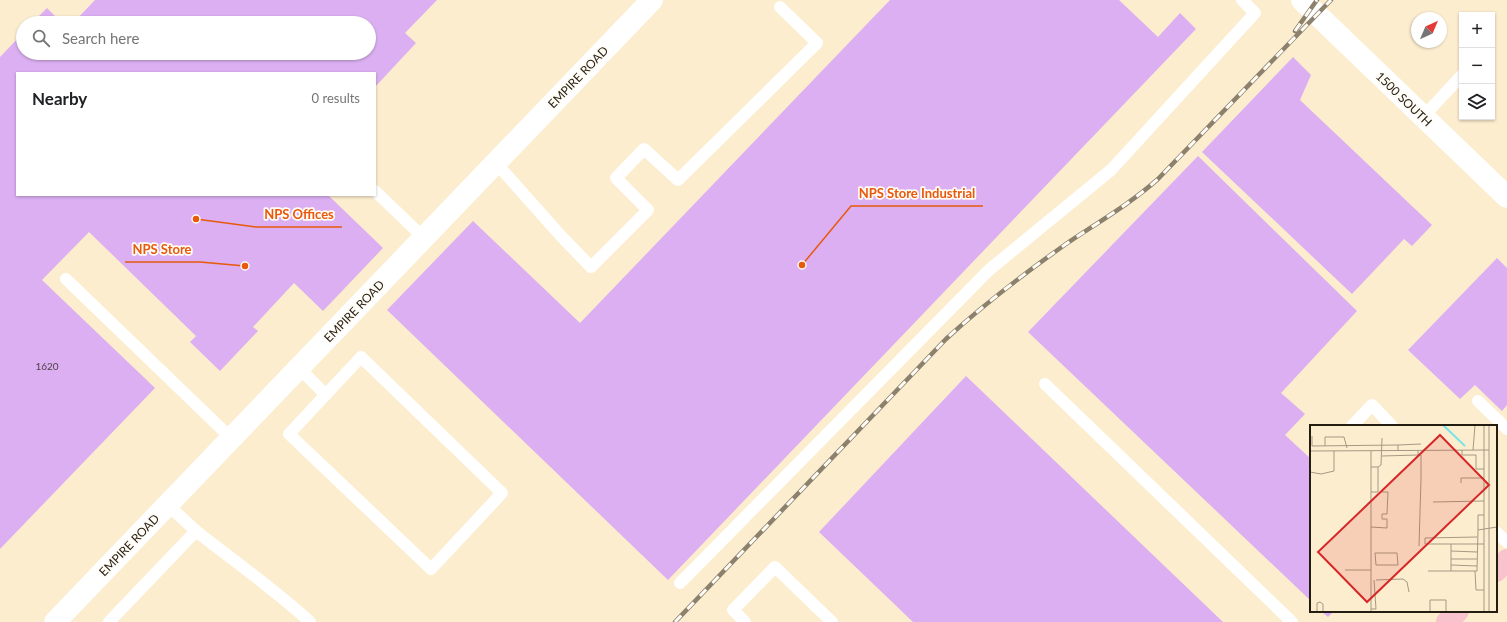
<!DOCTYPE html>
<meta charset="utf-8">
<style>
body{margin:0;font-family:Lato,sans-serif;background:#f2f2f2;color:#202124}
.controls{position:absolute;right:12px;top:12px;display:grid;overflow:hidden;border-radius:0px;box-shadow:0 1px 3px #0004}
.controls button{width:36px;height:36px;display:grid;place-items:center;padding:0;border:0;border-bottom:1px solid #e0e0e0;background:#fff;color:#202124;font:20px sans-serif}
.compass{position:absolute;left:1411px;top:12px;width:36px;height:36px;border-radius:50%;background:#fff;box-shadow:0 1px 3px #0004;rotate:44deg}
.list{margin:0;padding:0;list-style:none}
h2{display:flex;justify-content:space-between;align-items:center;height:52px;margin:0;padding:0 16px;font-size:17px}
h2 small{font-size:13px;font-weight:400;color:#757577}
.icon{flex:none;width:22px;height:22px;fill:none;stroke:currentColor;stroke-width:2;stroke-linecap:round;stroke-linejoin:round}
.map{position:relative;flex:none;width:1507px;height:622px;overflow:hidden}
.search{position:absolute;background:#fff;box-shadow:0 1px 3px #0004;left:16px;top:16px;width:360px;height:44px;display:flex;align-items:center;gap:10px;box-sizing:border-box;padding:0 14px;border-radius:22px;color:#757577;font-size:15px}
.panel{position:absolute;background:#fff;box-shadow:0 1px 3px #0004;left:16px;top:72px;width:360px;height:124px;border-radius:0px}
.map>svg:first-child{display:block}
</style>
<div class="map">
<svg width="1507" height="622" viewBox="0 0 1507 622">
<rect width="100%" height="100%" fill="#fcedcf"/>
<path fill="#dbaff1" d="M 95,0 L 437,0 L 405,33 L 416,43 L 375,87 L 375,73 L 17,73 L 17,195 L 328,195 L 383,248 L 323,311 L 294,283 L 253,327 L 258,331 L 220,371 L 190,342 L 196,336 L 89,232 L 42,280 L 155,388 L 0,549 L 0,57 L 23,33 L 23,53 L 369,53 L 369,23 L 73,23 Z
M 890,0 L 1119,0 L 1158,37 L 1180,13 L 1196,29 L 668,580 L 387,310 L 473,221 L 580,323 Z
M 47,8 L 62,23 L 32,23 Z
M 1293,57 L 1311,75 L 1300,100 L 1432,225 L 1412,246 L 1404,239 L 1352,294 L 1202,152 Z
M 1198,156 L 1357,311 L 1281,393 L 1305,414 L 1285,435 L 1311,459 L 1311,601 L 1028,332 Z
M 1497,258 L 1507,268 L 1507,405 L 1502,411 L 1475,385 L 1460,399 L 1408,350 Z
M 966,376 L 1223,622 L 913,622 L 819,532 Z
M 1321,611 L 1334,611 L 1328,617 Z"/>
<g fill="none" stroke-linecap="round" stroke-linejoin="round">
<path stroke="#fff" stroke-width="12" d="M 1423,117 L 1462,75
M 496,163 L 561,236 L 591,267 L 648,210 L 616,178 L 644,149 L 678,180 L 817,43 L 780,7
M 375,191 L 424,238
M 66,279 L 231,438
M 361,357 L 502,493 L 431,569 L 289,434 Z
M 299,368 L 326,395
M 1045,384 L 1292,622
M 1478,401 L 1507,429
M 1352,426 L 1372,405 L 1392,426
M 196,531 C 234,561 274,589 310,622
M 1496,532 L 1507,542
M 680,583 L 989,270 L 1111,170 L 1255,13 L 1242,0
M 109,622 L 196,531 L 168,505
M 745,622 L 733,610 L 775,567 L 832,622"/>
<path stroke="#fff" stroke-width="22" d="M 1302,0 L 1507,197
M 55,622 L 652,0"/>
<path stroke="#f8c3cd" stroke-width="22" d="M 1496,571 L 1507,560
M 1447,622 L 1458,611"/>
<g stroke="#8b816d" stroke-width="4.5">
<path id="rail" d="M 1295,31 L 1317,0
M 675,622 L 946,339 C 983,305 1025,273 1066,244 C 1097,223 1130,204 1158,179 L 1331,0"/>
</g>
<use href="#rail" stroke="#fffbf5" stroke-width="3" stroke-dasharray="9" stroke-linecap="butt"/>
</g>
<g text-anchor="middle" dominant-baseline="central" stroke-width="3.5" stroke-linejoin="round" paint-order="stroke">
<g font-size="10" fill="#504149">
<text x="47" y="366">1620</text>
</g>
<g font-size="12" fill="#221c11" stroke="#fffbf5">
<text transform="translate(578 77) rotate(-46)">EMPIRE ROAD</text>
<text transform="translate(1404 99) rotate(44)">1500 SOUTH</text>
<text transform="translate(354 311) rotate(-46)">EMPIRE ROAD</text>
<text transform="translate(129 545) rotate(-46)">EMPIRE ROAD</text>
</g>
</g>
<g transform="translate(1310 425)">
<rect width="187" height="187" fill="#fcedcf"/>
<path fill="none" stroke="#77e4e8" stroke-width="2" d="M 133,0 L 155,21"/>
<path fill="none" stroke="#a59983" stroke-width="1" d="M 174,0 L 174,187M 179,0 L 179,187M 2,11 L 2,21 L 88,20 L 88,26M 88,20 L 111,19M 15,21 L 15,12 L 34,12 L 37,23M 152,25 L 152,30 L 166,30 L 166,44 L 174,44M 163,25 L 165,0M 0,26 L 179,25M 61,26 L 61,187M 108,26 L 108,30 L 111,30 L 111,54 L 109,121M 72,31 L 108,30M 61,42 L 68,42 L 68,67 L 61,67M 68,42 L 71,40 L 72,13M 0,47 L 11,49 L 24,46 L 24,26M 151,58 L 151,53 L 174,53M 123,77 L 174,76M 61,102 L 77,103 L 77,94 L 72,94 L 72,89 L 77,89 L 78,67 L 72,67M 168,105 L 168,90 L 174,90M 167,112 L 115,113 L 115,119 L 141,119 L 141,146 L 167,146 L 168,105 L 187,102M 141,119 L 174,119M 141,126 L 167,127M 65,128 L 87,128 L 88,140 L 66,140 ZM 141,134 L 167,134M 141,140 L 167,141M 35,145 L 61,145M 118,146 L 141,146M 165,146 L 166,165 L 174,165M 66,155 L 93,154 L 97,157 L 99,167M 61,184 L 66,184 L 64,155M 7,187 L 7,178 L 10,177 L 13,179 L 13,187M 120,187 L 120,175 L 136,175 L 136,187"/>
<path fill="#d62828" fill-opacity="0.15" stroke="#d62828" stroke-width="2" d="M 130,10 L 179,60 L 57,177 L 8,127 Z"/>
<rect width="187" height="187" fill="none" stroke="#221c11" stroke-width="2"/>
</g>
<path fill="none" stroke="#e8590c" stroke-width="1.5" d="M802 265L851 206H983M196 219L256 227H342M245 266L200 262H125"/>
<g fill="#e8590c" stroke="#fffbf5" stroke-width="1.5">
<circle cx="802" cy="265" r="4"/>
<circle cx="196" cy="219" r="4"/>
<circle cx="245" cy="266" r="4"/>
</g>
<g font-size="13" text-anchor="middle" font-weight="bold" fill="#e8590c" stroke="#fffbf5" stroke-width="3.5" stroke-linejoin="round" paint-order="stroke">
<text x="917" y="198">NPS Store Industrial</text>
<text x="299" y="219">NPS Offices</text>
<text x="162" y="254">NPS Store</text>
</g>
</svg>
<div class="controls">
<button>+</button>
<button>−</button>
<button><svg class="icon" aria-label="layers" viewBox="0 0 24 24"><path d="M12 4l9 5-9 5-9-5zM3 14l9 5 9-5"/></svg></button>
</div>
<svg class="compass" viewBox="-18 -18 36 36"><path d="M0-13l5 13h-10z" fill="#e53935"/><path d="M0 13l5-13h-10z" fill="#757577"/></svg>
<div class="search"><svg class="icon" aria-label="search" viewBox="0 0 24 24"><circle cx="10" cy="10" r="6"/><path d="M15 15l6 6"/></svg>Search here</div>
<section class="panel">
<h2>Nearby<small>0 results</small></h2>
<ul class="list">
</ul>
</section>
</div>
